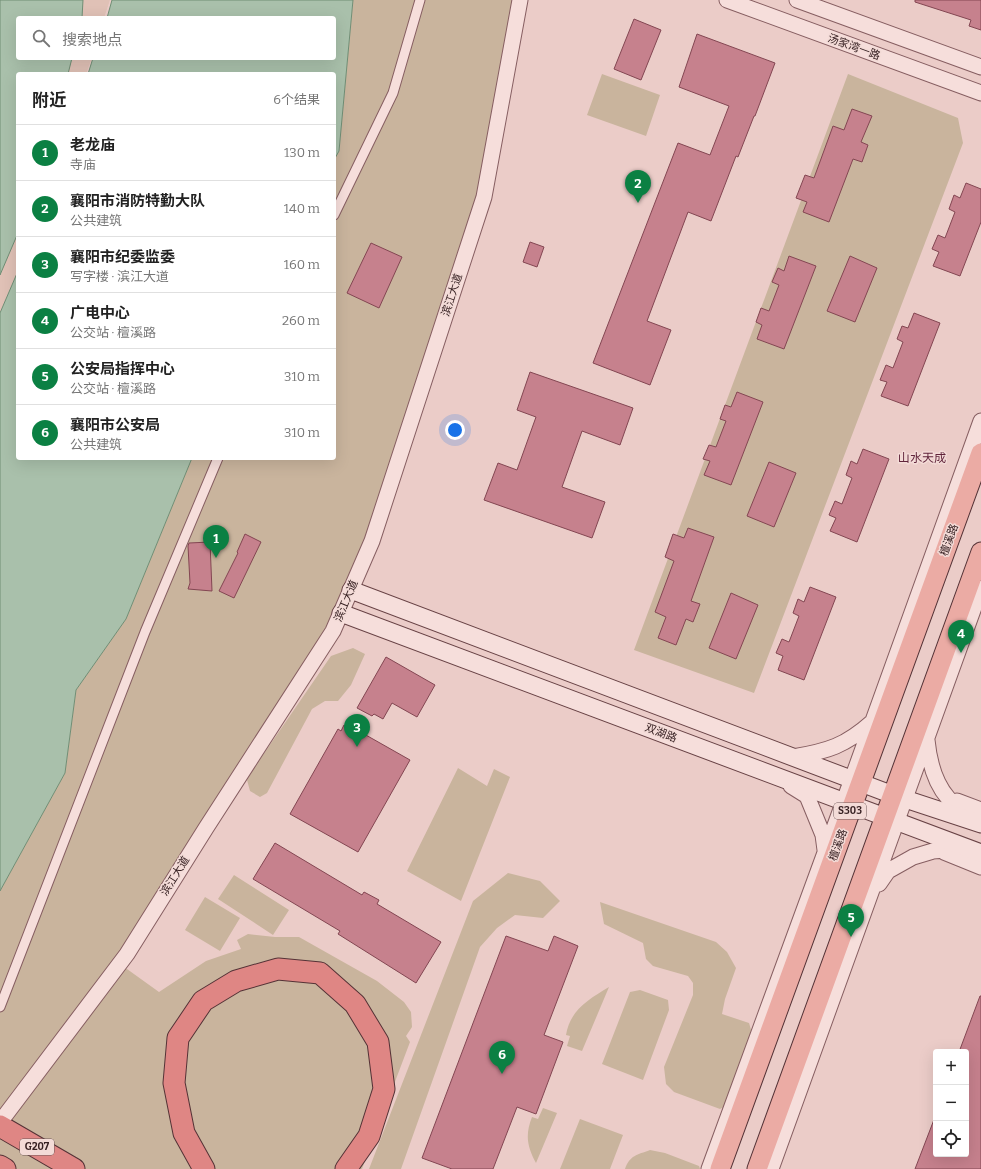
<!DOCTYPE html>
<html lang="zh">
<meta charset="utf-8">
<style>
body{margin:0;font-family:Bitter,"Noto Sans SC",serif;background:#f6f6f6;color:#222}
.controls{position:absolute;right:12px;bottom:12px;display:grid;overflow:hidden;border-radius:4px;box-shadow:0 4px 16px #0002}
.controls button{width:36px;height:36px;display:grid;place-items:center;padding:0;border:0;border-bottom:1px solid #e0e0e0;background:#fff;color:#222;font:20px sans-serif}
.you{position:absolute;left:455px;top:430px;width:14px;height:14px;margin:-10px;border:3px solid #fff;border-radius:50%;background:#1a73e8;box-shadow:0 0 0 6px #1a73e833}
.badge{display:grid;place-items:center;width:26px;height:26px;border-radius:50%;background:#0b8043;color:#fff;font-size:13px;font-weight:700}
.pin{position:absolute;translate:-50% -33px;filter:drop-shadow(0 1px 2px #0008)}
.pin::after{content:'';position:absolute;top:21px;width:14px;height:12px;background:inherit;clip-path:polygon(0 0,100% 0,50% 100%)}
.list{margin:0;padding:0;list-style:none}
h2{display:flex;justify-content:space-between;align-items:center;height:52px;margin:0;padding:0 16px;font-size:17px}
h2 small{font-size:13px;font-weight:400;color:#767676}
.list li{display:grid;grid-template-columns:26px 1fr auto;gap:12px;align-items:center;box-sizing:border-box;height:56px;padding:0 16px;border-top:1px solid #e0e0e0}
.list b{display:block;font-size:15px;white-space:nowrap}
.list p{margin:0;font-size:13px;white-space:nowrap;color:#767676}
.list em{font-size:13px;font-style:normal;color:#767676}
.icon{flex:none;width:22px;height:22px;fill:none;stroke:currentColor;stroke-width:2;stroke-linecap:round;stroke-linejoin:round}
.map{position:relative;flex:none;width:981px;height:1169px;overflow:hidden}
.search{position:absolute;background:#fff;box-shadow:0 4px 16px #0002;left:16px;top:16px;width:320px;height:44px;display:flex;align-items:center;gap:10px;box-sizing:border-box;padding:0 14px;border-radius:4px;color:#767676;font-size:15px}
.panel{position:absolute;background:#fff;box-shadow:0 4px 16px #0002;left:16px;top:72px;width:320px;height:388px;border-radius:4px}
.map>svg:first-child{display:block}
</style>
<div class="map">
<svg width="981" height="1169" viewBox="0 0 981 1169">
<rect width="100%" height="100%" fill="#ebccc8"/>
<path fill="#e0c1b6" d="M 0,0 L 110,0 L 104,18 L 18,18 L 18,58 L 92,58 L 86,74 L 18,74 L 18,271 L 0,313 Z"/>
<path fill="#c9b49d" d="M 353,0 L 528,0 L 484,197 L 341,613 L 120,964 L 159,992 L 206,961 L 241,949 L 237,940 L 248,934 L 275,937 L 299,937 L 377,981 L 404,1002 L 411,1012 L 412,1027 L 406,1036 L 410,1042 L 362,1169 L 0,1169 L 0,891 L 65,773 L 76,690 L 126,619 L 192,458 L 334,458 L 334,160 L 339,151 Z
M 602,74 L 660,95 L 646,136 L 587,115 Z
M 848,74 L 958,118 L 963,143 L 754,693 L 634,650 Z
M 353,648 L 365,654 L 351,685 L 338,701 L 325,701 L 312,709 L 267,793 L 260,797 L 250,791 L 247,780 L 256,765 L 331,656 Z
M 458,768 L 487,786 L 494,769 L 510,777 L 461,901 L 407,871 Z
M 508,873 L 540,881 L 560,901 L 543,918 L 515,915 L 497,928 L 480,947 L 401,1169 L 369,1169 L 473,901 Z
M 234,875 L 289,910 L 273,935 L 218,899 Z
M 205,897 L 240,918 L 220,951 L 185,930 Z
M 600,902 L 716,942 L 727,952 L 736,968 L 725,999 L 722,1014 L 749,1023 L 752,1033 L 726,1106 L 720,1109 L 674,1092 L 666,1084 L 664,1067 L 693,995 L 693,983 L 688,976 L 653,966 L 646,959 L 643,943 L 604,924 Z
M 609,987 L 582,1051 L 567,1046 L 570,1036 L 566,1035 C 570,1010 589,999 609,987 Z
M 640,990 L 668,1000 L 669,1010 L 643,1080 L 602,1064 L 630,992 Z
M 543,1108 L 557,1113 L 536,1163 C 527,1146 525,1135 532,1117 L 538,1119 Z
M 580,1119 L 623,1135 L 610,1169 L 560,1169 Z
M 650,1150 L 665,1153 L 699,1166 L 700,1169 L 625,1169 C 630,1155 637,1155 650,1150 Z"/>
<path fill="#a9c0ab" stroke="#708e75" d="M 0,0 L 83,0 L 82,18 L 18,18 L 18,58 L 72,58 L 68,74 L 18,74 L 18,233 L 0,275 Z
M 112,0 L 353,0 L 339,151 L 334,160 L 334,74 L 88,74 L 93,58 L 334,58 L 334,18 L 107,18 Z
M 18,271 L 18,458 L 192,458 L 126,619 L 76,690 L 65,773 L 0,891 L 0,313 Z"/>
<path fill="#c6818d" stroke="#834652" d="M 915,0 L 981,0 L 981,30 L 969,26 L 971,20 L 915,2 Z
M 634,19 L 661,30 L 641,80 L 614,69 Z
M 697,34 L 775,63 L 755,116 L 754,116 L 738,157 L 736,156 L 711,221 L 688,212 L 647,321 L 671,330 L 650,385 L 593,363 L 678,143 L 710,155 L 729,106 L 679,87 Z
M 852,109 L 872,116 L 861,142 L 868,145 L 862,162 L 853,159 L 829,222 L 803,212 L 807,202 L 796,198 L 805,175 L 814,178 L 833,126 L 844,130 Z
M 966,183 L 981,189 L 981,222 L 960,276 L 933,266 L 939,252 L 932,249 L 938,235 L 945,238 L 955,212 L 949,209 L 954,195 L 960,198 Z
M 530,242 L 544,247 L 537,267 L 523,262 Z
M 371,243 L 402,257 L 379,308 L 347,293 Z
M 789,256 L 816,266 L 784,349 L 757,339 L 762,325 L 756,322 L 761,308 L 769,311 L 779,285 L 772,282 L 778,268 L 784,271 Z
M 850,256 L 877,268 L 855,322 L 827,311 Z
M 914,313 L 940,323 L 908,406 L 881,396 L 887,382 L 880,380 L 886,365 L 893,368 L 903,342 L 897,339 L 902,326 L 908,328 Z
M 530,372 L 633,408 L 620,445 L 582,431 L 562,487 L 605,502 L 592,538 L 484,500 L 498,463 L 517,470 L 536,417 L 517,410 Z
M 737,392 L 763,402 L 731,485 L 704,475 L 710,461 L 703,459 L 709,445 L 716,447 L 726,421 L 720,419 L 725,405 L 731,407 Z
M 863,449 L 889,459 L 857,542 L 830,531 L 836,518 L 829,515 L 835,501 L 842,504 L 852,478 L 846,475 L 851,461 L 857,464 Z
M 769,462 L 796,473 L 774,527 L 747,516 Z
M 688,528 L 714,537 L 691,601 L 700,604 L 693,622 L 686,619 L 676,645 L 658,638 L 666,617 L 655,612 L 674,561 L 665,557 L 673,534 L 684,538 Z
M 245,534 L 261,542 L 234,598 L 219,591 L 238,553 L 237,552 Z
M 210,542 L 212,591 L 188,589 L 190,583 L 188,546 L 189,543 Z
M 810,587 L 836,597 L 804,680 L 778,670 L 783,656 L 776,653 L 782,639 L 789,642 L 799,616 L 793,613 L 798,599 L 804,602 Z
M 731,593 L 758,605 L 736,659 L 709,648 Z
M 386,657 L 435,685 L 417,717 L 392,703 L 383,719 L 374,714 L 372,716 L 357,708 Z
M 344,725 L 356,732 L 357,730 L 410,760 L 358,852 L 290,814 L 338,729 L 341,731 Z
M 275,843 L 362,895 L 364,892 L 379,900 L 377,904 L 441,942 L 416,983 L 338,934 L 340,931 L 253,879 Z
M 506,936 L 548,951 L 554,936 L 578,946 L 544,1035 L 563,1042 L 536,1114 L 517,1107 L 493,1169 L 452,1169 L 422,1158 Z
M 980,996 L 981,996 L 981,1169 L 915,1169 L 935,1117 L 936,1117 L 936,1154 L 966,1154 L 966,1052 L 959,1052 Z"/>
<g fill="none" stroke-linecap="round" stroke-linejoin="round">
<g stroke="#865e61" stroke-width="11">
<path id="pedestrian" d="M 334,215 L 393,93 L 420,0
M 0,1007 L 145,632 L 218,458"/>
</g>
<g stroke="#865e61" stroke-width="17">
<path id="tertiary" d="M 727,0 L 981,93
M 797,0 L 981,67
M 927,740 C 929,760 934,782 948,798 C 955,806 966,813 974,821
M 793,757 C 828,751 845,746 872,722
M 791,786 L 807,796 L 823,835 L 825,850
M 957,801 L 981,810
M 944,852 L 981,867
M 879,884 L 888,871 L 913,857 L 933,851 L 969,848
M 0,1124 L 4,1117 L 127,954 L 206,828 L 333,631 L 372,541 L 484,197 L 520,0
M 709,1169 L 852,779 L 981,421
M 771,1169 L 981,588"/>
</g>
<g stroke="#684245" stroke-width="19">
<path id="secondary" d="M 351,590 L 893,795 L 981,824
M 341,613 L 981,853"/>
</g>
<g stroke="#543236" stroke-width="21">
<path id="primary" d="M 720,1169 L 981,453
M 757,1169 L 981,552"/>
</g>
<g stroke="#543236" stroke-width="23">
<path id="trunk" d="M 0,1126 L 74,1169
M 0,1166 L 5,1169
M 204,1169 L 184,1133 L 174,1083 L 178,1038 L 203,1001 L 236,981 L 278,969 L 320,973 L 355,1004 L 378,1042 L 384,1089 L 369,1136 L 346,1169"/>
</g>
<use href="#pedestrian" stroke="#f6dedb" stroke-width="9"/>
<use href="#tertiary" stroke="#f6dedb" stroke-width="15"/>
<use href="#secondary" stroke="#f6dedb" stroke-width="17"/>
<use href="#primary" stroke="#ebaba4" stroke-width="19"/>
<use href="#trunk" stroke="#df8684" stroke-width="21"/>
</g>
<g text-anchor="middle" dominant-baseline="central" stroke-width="3" stroke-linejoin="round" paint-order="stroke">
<g fill="#f3dbd7" stroke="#6f5959" stroke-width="1">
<rect x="834" y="803" width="32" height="16" rx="3"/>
<rect x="20" y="1139" width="34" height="16" rx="3"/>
</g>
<g font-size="10" font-weight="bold" fill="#372123">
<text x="850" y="811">S303</text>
<text x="37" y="1147">G207</text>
</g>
<g font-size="11" fill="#372123" stroke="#f3dbd7">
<text transform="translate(854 47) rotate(20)">汤家湾一路</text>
<text transform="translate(452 295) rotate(-72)">滨江大道</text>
<text transform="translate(949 540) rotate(-70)">檀溪路</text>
<text transform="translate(346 601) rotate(-67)">滨江大道</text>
<text transform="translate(661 733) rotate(21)">双湖路</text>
<text transform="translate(838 845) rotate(-70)">檀溪路</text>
<text transform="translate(175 876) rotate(-58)">滨江大道</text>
</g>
<g font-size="12" fill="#61243b" stroke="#f3dbd7">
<text x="922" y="458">山水天成</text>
</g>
</g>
</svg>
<div class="controls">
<button>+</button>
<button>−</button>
<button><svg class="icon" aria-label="locate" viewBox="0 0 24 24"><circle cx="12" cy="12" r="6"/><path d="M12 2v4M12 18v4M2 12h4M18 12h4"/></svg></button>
</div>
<div class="you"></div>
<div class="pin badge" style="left:216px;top:558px">1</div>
<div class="pin badge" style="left:638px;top:203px">2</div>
<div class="pin badge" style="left:357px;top:747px">3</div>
<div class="pin badge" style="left:961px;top:653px">4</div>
<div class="pin badge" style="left:851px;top:937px">5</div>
<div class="pin badge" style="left:502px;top:1074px">6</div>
<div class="search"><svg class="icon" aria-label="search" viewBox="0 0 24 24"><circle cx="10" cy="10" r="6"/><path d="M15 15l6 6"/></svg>搜索地点</div>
<section class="panel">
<h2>附近<small>6个结果</small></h2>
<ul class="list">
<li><span class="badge">1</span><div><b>老龙庙</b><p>寺庙</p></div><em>130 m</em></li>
<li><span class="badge">2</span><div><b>襄阳市消防特勤大队</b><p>公共建筑</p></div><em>140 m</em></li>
<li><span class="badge">3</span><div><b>襄阳市纪委监委</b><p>写字楼 · 滨江大道</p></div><em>160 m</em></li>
<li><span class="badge">4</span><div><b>广电中心</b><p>公交站 · 檀溪路</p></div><em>260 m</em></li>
<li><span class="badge">5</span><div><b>公安局指挥中心</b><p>公交站 · 檀溪路</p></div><em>310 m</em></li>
<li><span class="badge">6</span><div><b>襄阳市公安局</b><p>公共建筑</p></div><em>310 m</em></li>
</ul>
</section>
</div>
